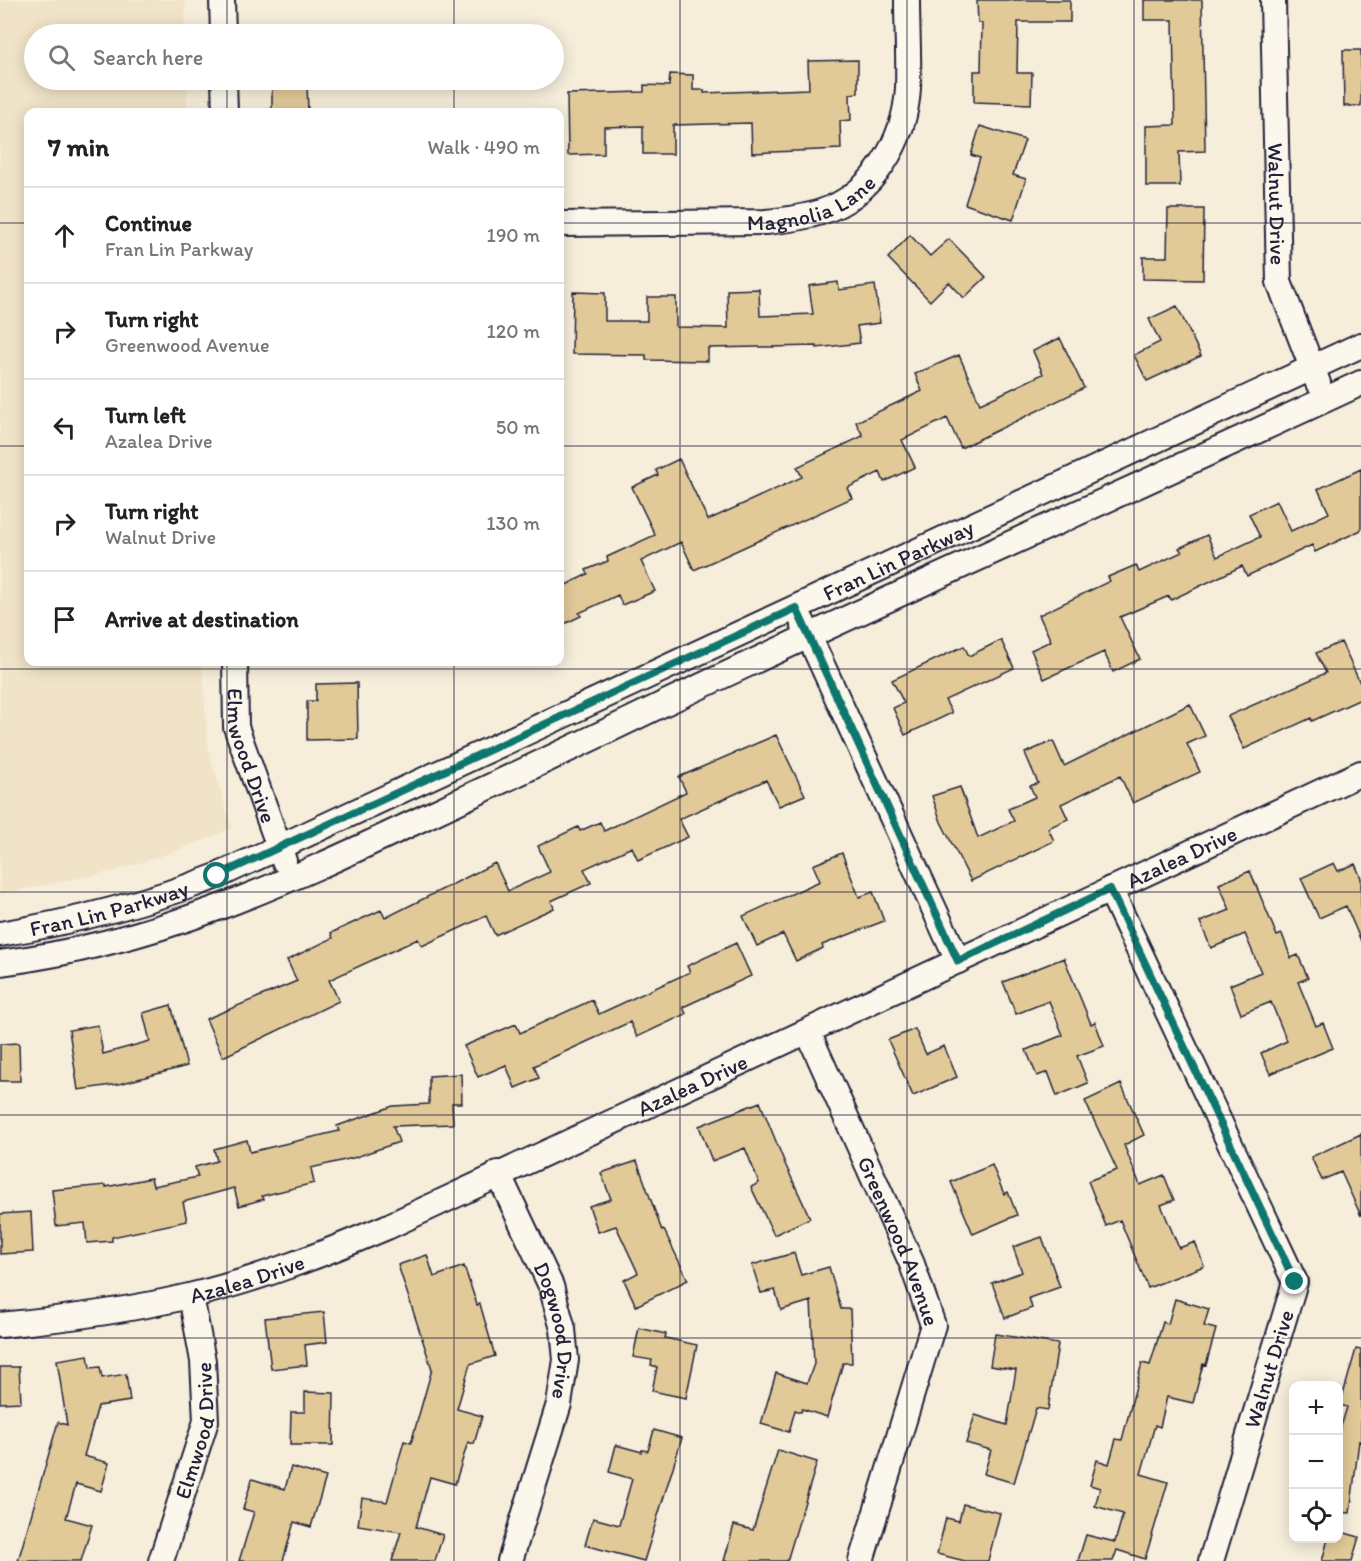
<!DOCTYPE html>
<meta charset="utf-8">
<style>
body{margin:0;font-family:Itim,sans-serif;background:#f6f6f6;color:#222}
.controls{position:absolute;right:18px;bottom:18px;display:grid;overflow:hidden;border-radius:12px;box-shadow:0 3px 15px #0003}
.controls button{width:54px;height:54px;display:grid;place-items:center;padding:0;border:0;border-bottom:2px solid #e0e0e0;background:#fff;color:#222;font:30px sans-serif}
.stop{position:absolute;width:18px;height:18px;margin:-14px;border:4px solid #0f766e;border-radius:50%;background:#fff}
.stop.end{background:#0f766e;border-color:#fff;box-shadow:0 2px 6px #0008}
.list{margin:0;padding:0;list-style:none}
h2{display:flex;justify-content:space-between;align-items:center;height:78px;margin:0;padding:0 24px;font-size:26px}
h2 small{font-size:20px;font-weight:400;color:#767676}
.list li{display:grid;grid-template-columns:39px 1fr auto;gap:18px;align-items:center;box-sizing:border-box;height:96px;padding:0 24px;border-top:2px solid #e0e0e0}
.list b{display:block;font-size:22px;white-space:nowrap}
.list p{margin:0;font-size:20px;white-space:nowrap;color:#767676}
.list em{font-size:20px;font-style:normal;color:#767676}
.icon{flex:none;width:33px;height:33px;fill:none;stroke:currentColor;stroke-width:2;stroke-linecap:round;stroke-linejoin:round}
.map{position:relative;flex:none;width:1361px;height:1561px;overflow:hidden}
.search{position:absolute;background:#fff;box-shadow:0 3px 15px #0003;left:24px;top:24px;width:540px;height:66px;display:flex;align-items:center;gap:15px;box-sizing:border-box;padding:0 21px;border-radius:33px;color:#767676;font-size:22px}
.panel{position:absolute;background:#fff;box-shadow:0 3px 15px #0003;left:24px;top:108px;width:540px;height:558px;border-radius:12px}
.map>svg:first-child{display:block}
</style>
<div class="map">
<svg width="1361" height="1561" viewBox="0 0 1361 1561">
<rect width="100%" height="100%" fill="#f6eedb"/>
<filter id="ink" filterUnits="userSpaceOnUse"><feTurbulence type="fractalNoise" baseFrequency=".0167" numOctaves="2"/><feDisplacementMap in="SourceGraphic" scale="12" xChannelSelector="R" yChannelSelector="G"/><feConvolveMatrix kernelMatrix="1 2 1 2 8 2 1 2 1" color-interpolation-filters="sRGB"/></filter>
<g filter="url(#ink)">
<path fill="#f0e3c7" d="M 0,0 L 185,0 L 185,34 L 34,34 L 34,80 L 187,80 L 187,112 L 28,112 L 28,662 L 202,662 L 208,749 L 232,828 L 179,850 L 114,871 L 0,894 Z"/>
<path fill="#e2ca98" stroke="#22223b" stroke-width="1.5" d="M 977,0 L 1070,0 L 1070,22 L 1018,22 L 1017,73 L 1032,73 L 1031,104 L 974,102 L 974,71 L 981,71 L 982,23 L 978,23 Z
M 1144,0 L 1202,0 L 1205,151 L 1179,152 L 1180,186 L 1146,186 L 1146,126 L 1175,125 L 1173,20 L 1144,20 Z
M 1343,50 L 1361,50 L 1361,106 L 1344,106 Z
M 858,60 L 858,93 L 850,94 L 851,120 L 840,121 L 841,149 L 752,153 L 751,123 L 673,125 L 673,154 L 643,154 L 643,126 L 604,127 L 604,154 L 568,155 L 567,94 L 644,92 L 644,85 L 669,86 L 670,74 L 693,75 L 693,90 L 704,90 L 704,93 L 809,89 L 808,61 Z
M 307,83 L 308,112 L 272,112 L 272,84 Z
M 980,126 L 1025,140 L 1013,175 L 1026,179 L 1013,220 L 965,204 L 980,158 L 971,155 Z
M 1168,209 L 1204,209 L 1203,280 L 1143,279 L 1143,257 L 1167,257 Z
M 910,235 L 930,256 L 949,239 L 986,277 L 964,298 L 949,282 L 930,301 L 888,258 Z
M 838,282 L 839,290 L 875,285 L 880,323 L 857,326 L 860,343 L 817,348 L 817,346 L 708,348 L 708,361 L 646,360 L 646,355 L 572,354 L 573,292 L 605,293 L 605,321 L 647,321 L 647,297 L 676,297 L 676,327 L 728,328 L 727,290 L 759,289 L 760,316 L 813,314 L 809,286 Z
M 1177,306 L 1201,356 L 1147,381 L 1134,355 L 1160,342 L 1149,319 Z
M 1060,338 L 1084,388 L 961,448 L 947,418 L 902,440 L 915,467 L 884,482 L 880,472 L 847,488 L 852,498 L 694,570 L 681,542 L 641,561 L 655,591 L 622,605 L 618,595 L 579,613 L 581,616 L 560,626 L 560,588 L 588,574 L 586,570 L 608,561 L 607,557 L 655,535 L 632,487 L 658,475 L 656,470 L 679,459 L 708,520 L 802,477 L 797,467 L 863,436 L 856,422 L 922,391 L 915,374 L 959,355 L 980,404 L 1043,374 L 1033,351 Z
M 1361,469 L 1361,530 L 1315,552 L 1312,545 L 1247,576 L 1242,566 L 1171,600 L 1169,596 L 1120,617 L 1140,659 L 1113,672 L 1104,652 L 1044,679 L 1031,650 L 1051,641 L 1039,615 L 1110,581 L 1108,577 L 1136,565 L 1139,572 L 1182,552 L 1179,548 L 1207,535 L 1217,557 L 1260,537 L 1249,514 L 1277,501 L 1291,531 L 1329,513 L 1318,489 Z
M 1001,640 L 1014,668 L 945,700 L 952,713 L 905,735 L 893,708 L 904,703 L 892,680 L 964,646 L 969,656 Z
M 1341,642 L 1361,685 L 1361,699 L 1312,721 L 1311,718 L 1244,749 L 1228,716 L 1326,673 L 1316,653 Z
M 357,683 L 358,739 L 307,740 L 307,701 L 316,701 L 316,684 Z
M 1190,704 L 1205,736 L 1187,744 L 1200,772 L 1133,803 L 1120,776 L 1061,804 L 1068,819 L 1048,828 L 1054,841 L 971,881 L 941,822 L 932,796 L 960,787 L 978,838 L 1014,821 L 1008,809 L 1035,797 L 1030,786 L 1038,783 L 1025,753 L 1053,741 L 1064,766 Z
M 776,735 L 805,795 L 779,806 L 766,780 L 679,819 L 688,837 L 638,860 L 632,847 L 584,869 L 591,883 L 551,901 L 554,908 L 495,935 L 486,916 L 422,946 L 418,939 L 329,980 L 339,1001 L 223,1057 L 206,1019 L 297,981 L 287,960 L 333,938 L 331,933 L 381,910 L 385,918 L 495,863 L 508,891 L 550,872 L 538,846 L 578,827 L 580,831 L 600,822 L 604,831 L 686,792 L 679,777 Z
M 842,853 L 859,897 L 873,892 L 884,921 L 822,945 L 823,948 L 796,961 L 783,934 L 757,946 L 743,916 L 820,881 L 813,865 Z
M 1334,863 L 1338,871 L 1355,864 L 1361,878 L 1361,941 L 1346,906 L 1319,918 L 1301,878 Z
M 1250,871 L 1277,936 L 1282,934 L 1291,958 L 1298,955 L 1308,978 L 1298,982 L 1316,1026 L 1323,1023 L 1333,1048 L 1270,1074 L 1261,1053 L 1287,1041 L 1271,1002 L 1241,1014 L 1230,985 L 1261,972 L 1245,934 L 1211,948 L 1200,922 L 1230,910 L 1219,884 Z
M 736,943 L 751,976 L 683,1007 L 686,1014 L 637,1037 L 630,1022 L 534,1066 L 539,1078 L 515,1088 L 506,1065 L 478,1077 L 464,1046 L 516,1024 L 520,1033 L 592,1000 L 599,1014 L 690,972 L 687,966 Z
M 1064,958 L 1091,1024 L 1095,1022 L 1104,1046 L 1077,1056 L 1088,1083 L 1057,1096 L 1048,1072 L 1037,1076 L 1026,1050 L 1063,1035 L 1049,1001 L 1016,1014 L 1003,982 Z
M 171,1005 L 187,1066 L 119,1084 L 78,1090 L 69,1030 L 98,1025 L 103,1054 L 150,1041 L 143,1013 Z
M 915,1029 L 926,1054 L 944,1046 L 957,1077 L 913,1096 L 888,1040 Z
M 19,1043 L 20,1081 L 0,1081 L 0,1044 Z
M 461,1074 L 462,1103 L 452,1103 L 453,1124 L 393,1126 L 399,1142 L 353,1158 L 311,1168 L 314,1183 L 262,1196 L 264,1199 L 239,1206 L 234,1188 L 183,1202 L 187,1221 L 112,1237 L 112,1241 L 87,1243 L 85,1223 L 56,1226 L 52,1190 L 106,1185 L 106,1187 L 151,1178 L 153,1186 L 198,1177 L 195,1167 L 217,1161 L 214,1149 L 247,1140 L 250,1152 L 339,1131 L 337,1126 L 393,1106 L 429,1104 L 429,1076 Z
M 1121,1084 L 1144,1135 L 1124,1145 L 1140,1185 L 1164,1175 L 1174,1200 L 1161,1205 L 1179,1248 L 1195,1242 L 1204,1266 L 1148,1288 L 1120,1220 L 1106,1226 L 1088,1181 L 1117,1170 L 1085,1101 Z
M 760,1102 L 786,1166 L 810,1218 L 774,1235 L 751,1187 L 759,1183 L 745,1148 L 712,1161 L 699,1126 Z
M 1361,1134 L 1361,1216 L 1341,1172 L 1322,1180 L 1311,1157 Z
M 637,1161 L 662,1231 L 664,1230 L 688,1280 L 636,1306 L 624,1280 L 638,1273 L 616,1226 L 598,1232 L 589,1206 L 611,1199 L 601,1173 Z
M 992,1165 L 1004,1194 L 1008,1192 L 1017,1215 L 973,1234 L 951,1182 Z
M 31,1212 L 33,1252 L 0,1254 L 0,1214 Z
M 1042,1237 L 1060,1287 L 1029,1298 L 1032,1308 L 1005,1318 L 992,1283 L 1022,1272 L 1013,1247 Z
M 794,1253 L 801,1275 L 829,1267 L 841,1309 L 850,1309 L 852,1363 L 843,1363 L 827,1417 L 802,1409 L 801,1412 L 795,1410 L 789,1432 L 761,1424 L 776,1373 L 807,1383 L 814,1364 L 811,1301 L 781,1310 L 775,1290 L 761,1293 L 752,1265 Z
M 427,1255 L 434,1277 L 464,1266 L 477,1305 L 480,1304 L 495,1356 L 470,1364 L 457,1409 L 482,1416 L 474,1444 L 468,1442 L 455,1484 L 430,1477 L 416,1527 L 443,1535 L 435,1561 L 392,1561 L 401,1532 L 358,1525 L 362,1498 L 387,1502 L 404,1441 L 411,1443 L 432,1369 L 398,1265 Z
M 1175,1299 L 1209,1309 L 1204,1326 L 1216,1329 L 1206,1365 L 1203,1364 L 1193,1403 L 1167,1397 L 1160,1427 L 1155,1425 L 1141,1474 L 1168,1482 L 1145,1559 L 1117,1550 L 1113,1561 L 1078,1561 L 1086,1535 L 1115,1542 L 1123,1514 L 1095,1506 L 1100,1488 L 1090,1485 L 1097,1460 L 1109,1464 L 1116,1439 L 1122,1440 L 1142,1363 L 1150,1365 L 1163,1322 L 1168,1324 Z
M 324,1312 L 327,1342 L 305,1345 L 307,1365 L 271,1369 L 265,1318 Z
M 639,1328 L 666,1334 L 665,1338 L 697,1345 L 686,1398 L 652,1391 L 657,1367 L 651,1365 L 652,1360 L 633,1357 Z
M 995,1334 L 1058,1344 L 1048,1410 L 1036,1408 L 1014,1483 L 984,1474 L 991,1450 L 966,1443 L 975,1415 L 1007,1425 L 1016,1370 L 990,1366 Z
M 1356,1349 L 1361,1350 L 1361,1442 L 1359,1441 L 1350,1513 L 1338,1512 L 1338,1436 L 1347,1407 L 1340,1405 Z
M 88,1355 L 90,1368 L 100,1367 L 102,1378 L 126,1374 L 130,1401 L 98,1406 L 84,1456 L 109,1463 L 101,1491 L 76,1484 L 66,1518 L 92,1525 L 81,1561 L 18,1561 L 58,1422 L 67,1425 L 57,1360 Z
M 0,1367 L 19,1367 L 21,1402 L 0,1403 Z
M 305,1392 L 334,1393 L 333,1445 L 290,1445 L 291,1412 L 305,1412 Z
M 654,1430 L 682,1438 L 644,1561 L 585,1545 L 593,1518 L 619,1525 L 632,1479 L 609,1472 L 616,1445 L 642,1452 L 642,1450 L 648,1451 Z
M 778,1450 L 817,1462 L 787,1561 L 724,1561 L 734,1525 L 753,1530 Z
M 291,1467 L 326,1477 L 311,1527 L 294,1522 L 283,1561 L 239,1561 L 254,1512 L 243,1509 L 252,1479 L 285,1489 Z
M 963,1504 L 1000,1513 L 988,1561 L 965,1561 L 937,1554 L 946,1518 L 959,1521 Z
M 1338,1531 L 1359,1537 L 1352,1561 L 1322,1561 L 1328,1539 L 1338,1539 Z"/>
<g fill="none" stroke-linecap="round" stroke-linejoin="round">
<g stroke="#22223b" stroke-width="28">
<g id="minor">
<path d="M 222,0 L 223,34"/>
<path id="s1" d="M 1273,0 L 1279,282 L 1318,383"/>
<path d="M 224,80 L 225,112"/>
<path id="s2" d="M 560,224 L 766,222 C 785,220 803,218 821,212 C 873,195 905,141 908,88 C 909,59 907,29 907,0"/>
<path d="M 802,621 L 958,961"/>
<path id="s3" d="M 235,662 L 236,727 L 284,861"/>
<path d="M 1110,889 L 1295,1282 L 1211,1561"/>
<path id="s4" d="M 0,934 C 77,921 144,904 217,876 L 1361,345"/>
<path d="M 0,963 C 155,943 282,885 421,819 C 502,781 583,743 663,704 C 895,594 1129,491 1361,383"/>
<path id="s5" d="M 808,1032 L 912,1264 L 933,1325 L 861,1561"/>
<path id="s6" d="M 498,1173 L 551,1286 L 563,1329 L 566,1360 L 559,1404 L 510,1561"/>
<path id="s7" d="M 0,1325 C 63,1319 127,1311 189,1296 C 257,1280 323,1254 387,1227 L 1361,773"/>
<path id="s8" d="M 161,1561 L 206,1421 L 203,1361 L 191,1296"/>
</g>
</g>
<use href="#minor" stroke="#fbf7ec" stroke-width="24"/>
</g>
</g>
<g fill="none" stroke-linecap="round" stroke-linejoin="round" filter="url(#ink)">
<path stroke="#0f766e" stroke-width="8" d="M 217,876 L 796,608 L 958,961 L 1110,889 L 1295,1282"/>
</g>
<path fill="none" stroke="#22223b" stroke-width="1.5" stroke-opacity="0.55" d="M 227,0 L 227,34M 454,0 L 454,34M 680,0 L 680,1561M 907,0 L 907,1561M 1134,0 L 1134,1561M 227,80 L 227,112M 454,80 L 454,112M 0,223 L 28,223M 560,223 L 1361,223M 0,446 L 28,446M 560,446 L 1361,446M 227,662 L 227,1561M 454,662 L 454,1561M 0,669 L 1361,669M 0,892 L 1361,892M 0,1115 L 1361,1115M 0,1338 L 1361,1338"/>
<g text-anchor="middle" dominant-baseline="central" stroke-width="4.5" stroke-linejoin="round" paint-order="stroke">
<g font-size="22" fill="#22223b" stroke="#fbf7ec">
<text stroke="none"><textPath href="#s2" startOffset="255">Magnolia Lane</textPath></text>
<text stroke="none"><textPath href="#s1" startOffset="204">Walnut Drive</textPath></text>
<text stroke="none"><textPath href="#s4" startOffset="976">Fran Lin Parkway</textPath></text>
<text stroke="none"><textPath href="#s3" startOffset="96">Elmwood Drive</textPath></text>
<text stroke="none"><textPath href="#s7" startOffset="1278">Azalea Drive</textPath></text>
<text stroke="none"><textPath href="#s4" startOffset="112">Fran Lin Parkway</textPath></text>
<text stroke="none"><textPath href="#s7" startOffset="738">Azalea Drive</textPath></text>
<text stroke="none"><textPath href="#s5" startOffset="228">Greenwood Avenue</textPath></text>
<text stroke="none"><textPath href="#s7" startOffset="252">Azalea Drive</textPath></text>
<text stroke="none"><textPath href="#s6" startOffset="170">Dogwood Drive</textPath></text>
<text transform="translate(1269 1369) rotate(-73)">Walnut Drive</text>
<text stroke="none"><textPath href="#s8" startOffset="136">Elmwood Drive</textPath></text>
</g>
</g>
</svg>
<div class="controls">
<button>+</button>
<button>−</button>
<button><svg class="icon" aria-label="locate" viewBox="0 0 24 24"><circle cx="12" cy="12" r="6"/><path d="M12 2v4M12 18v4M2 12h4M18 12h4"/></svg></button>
</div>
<div class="stop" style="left:217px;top:876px"></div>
<div class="stop end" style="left:1295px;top:1282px"></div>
<div class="search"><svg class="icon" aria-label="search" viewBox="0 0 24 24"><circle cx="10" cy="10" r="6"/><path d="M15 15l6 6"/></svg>Search here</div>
<section class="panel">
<h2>7 min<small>Walk · 490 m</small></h2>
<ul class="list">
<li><svg class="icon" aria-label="ahead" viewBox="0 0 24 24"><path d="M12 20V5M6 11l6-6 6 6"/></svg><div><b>Continue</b><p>Fran Lin Parkway</p></div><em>190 m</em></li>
<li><svg class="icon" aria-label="right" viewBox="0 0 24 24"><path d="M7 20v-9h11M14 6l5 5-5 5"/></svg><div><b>Turn right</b><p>Greenwood Avenue</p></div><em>120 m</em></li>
<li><svg class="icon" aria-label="left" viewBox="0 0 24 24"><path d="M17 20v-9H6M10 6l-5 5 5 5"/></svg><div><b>Turn left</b><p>Azalea Drive</p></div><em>50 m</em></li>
<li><svg class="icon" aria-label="right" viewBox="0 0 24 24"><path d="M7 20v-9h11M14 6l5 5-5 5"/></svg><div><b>Turn right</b><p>Walnut Drive</p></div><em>130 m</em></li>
<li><svg class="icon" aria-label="arrive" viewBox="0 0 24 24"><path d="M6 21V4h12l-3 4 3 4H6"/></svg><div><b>Arrive at destination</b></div></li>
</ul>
</section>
</div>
